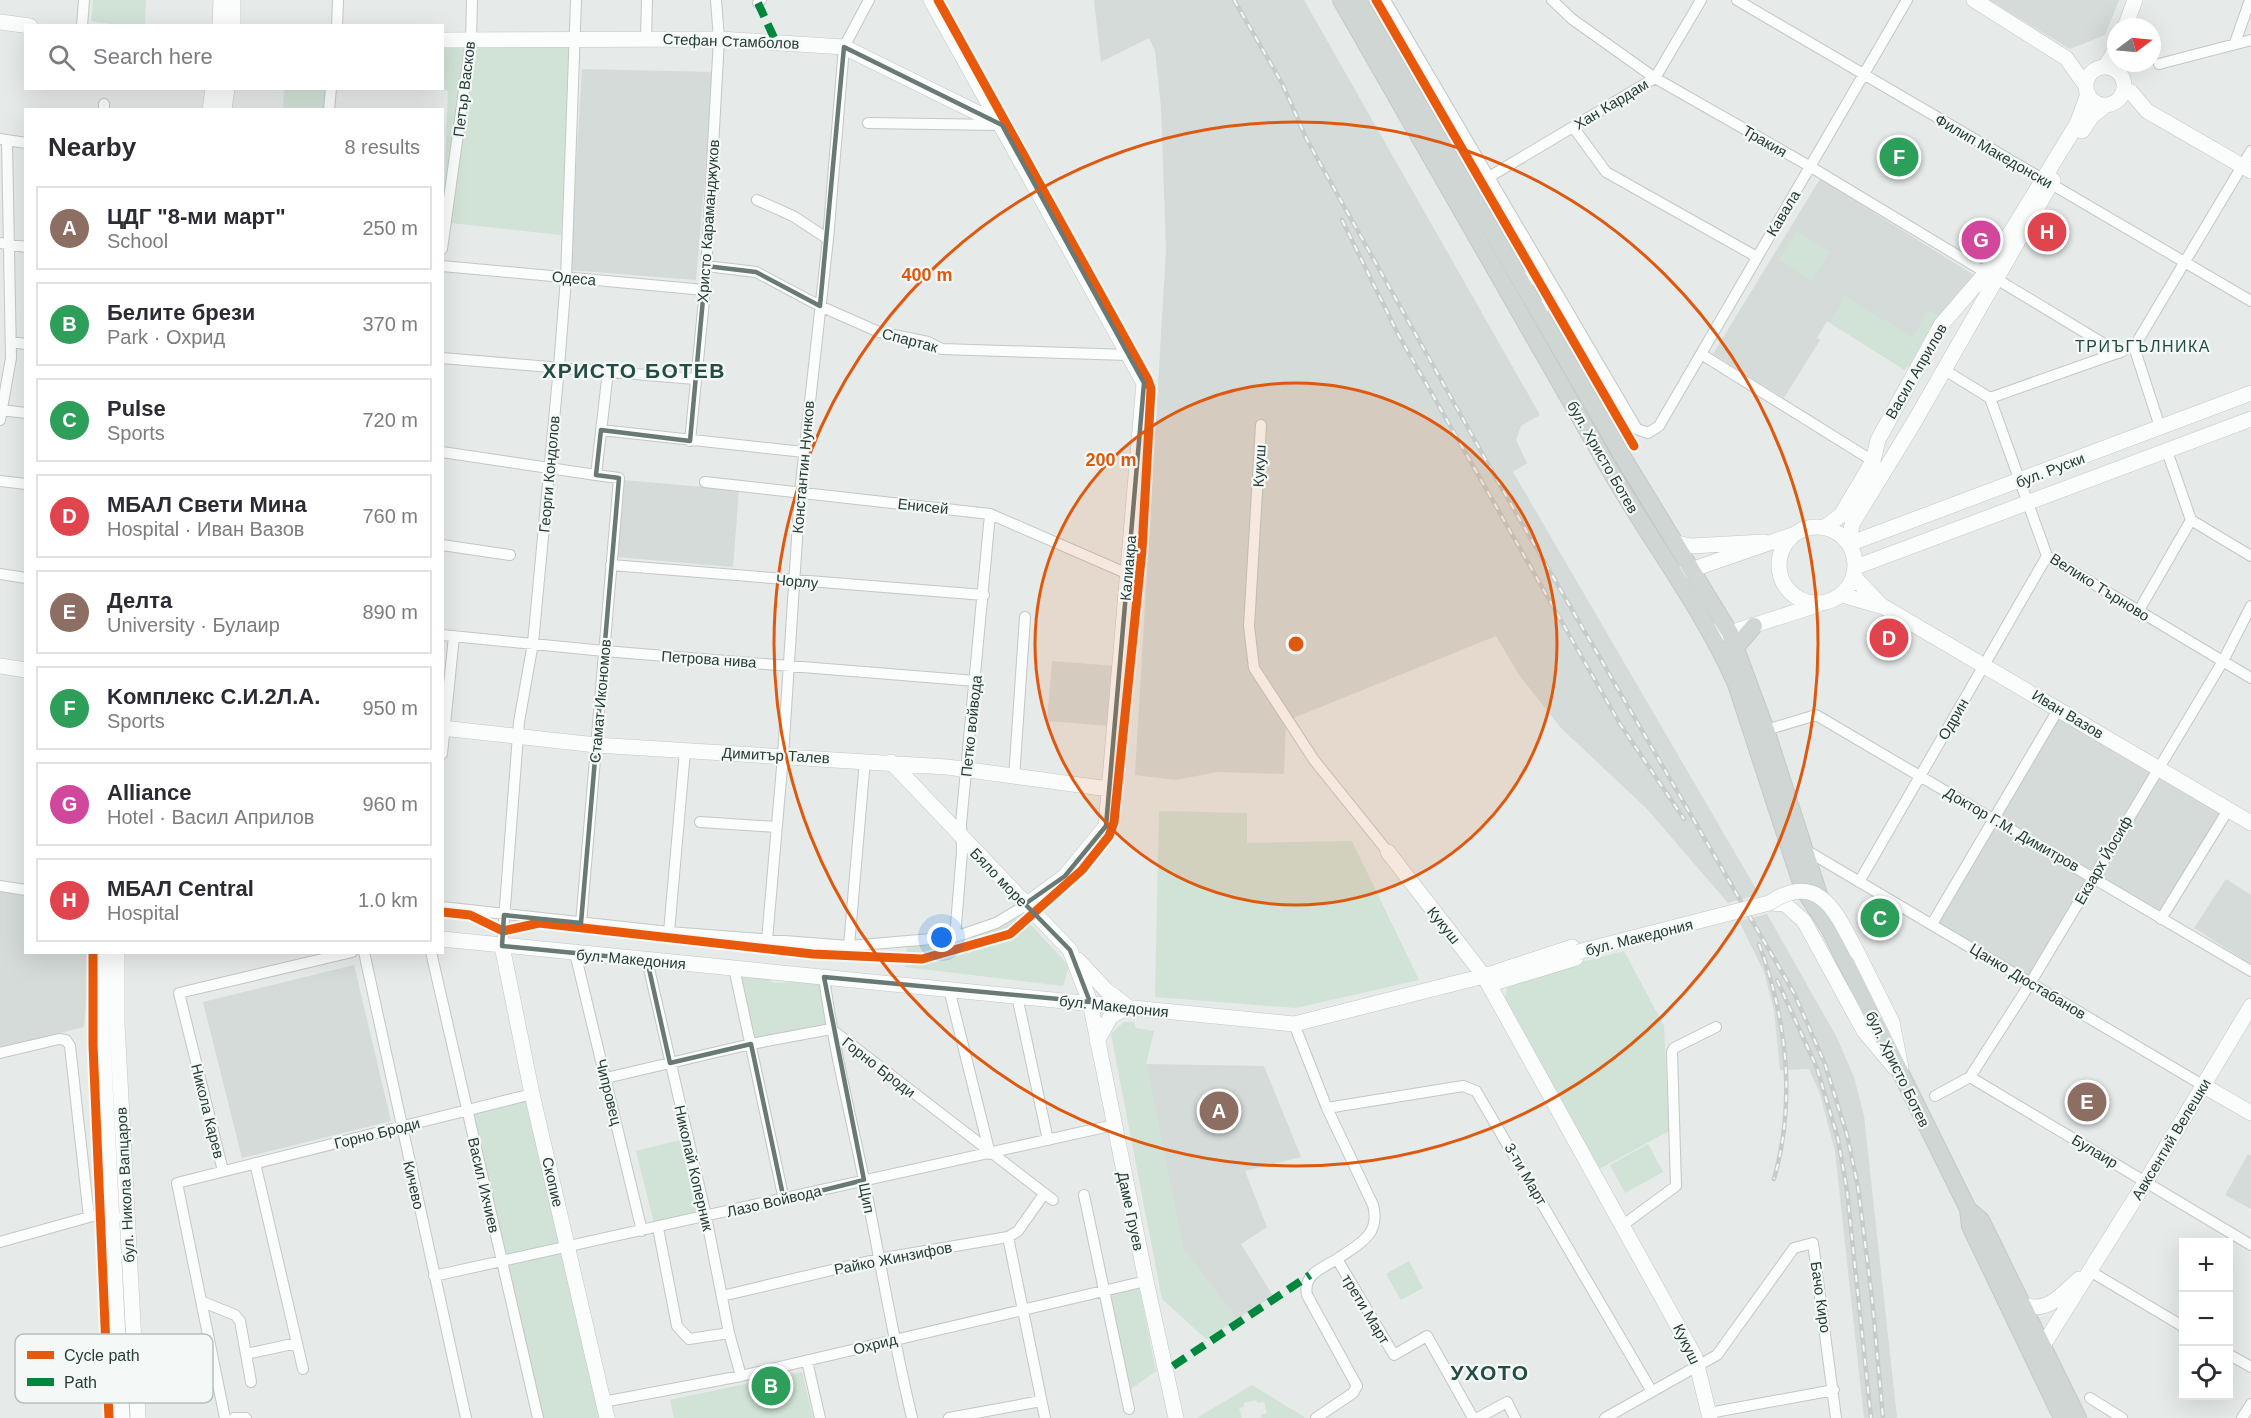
<!DOCTYPE html>
<meta charset="utf-8">
<style>
body{margin:0;font-family:Helvetica,sans-serif;background:#f7f7f7;color:#2b2b33}
.controls{position:absolute;right:18px;bottom:18px;display:grid;overflow:hidden;border-radius:0px;box-shadow:0 6px 24px #0002}
.controls button{width:54px;height:54px;display:grid;place-items:center;padding:0;border:0;border-bottom:2px solid #e1e1e2;background:#fff;color:#2b2b33;font:30px sans-serif}
.compass{position:absolute;left:2107px;top:18px;width:54px;height:54px;border-radius:50%;background:#fff;box-shadow:0 6px 24px #0002;rotate:74deg}
.you{position:absolute;left:942px;top:938px;width:21px;height:21px;margin:-15px;border:4px solid #fff;border-radius:50%;background:#1a73e8;box-shadow:0 0 0 9px #1a73e833}
.badge{display:grid;place-items:center;width:39px;height:39px;border-radius:50%;background:#697975;color:#fff;font-size:20px;font-weight:700}
.pin{position:absolute;translate:-50% -50%;border:3px solid #fff;box-shadow:0 2px 6px #0006}
.list{margin:0;padding:0;list-style:none}
h2{display:flex;justify-content:space-between;align-items:center;height:78px;margin:0;padding:0 24px;font-size:26px}
h2 small{font-size:20px;font-weight:400;color:#7c7c81}
.list li{display:grid;grid-template-columns:39px 1fr auto;gap:18px;align-items:center;box-sizing:border-box;height:84px;margin:0 12px 12px;padding:0 12px;border:2px solid #e1e1e2;border-radius:0px}
.list b{display:block;font-size:22px;white-space:nowrap}
.list p{margin:0;font-size:20px;white-space:nowrap;color:#7c7c81}
.list em{font-size:20px;font-style:normal;color:#7c7c81}
.icon{flex:none;width:33px;height:33px;fill:none;stroke:currentColor;stroke-width:2;stroke-linecap:round;stroke-linejoin:round}
.map{position:relative;flex:none;width:2251px;height:1418px;overflow:hidden}
.search{position:absolute;background:#fff;box-shadow:0 6px 24px #0002;left:24px;top:24px;width:420px;height:66px;display:flex;align-items:center;gap:15px;box-sizing:border-box;padding:0 21px;border-radius:0px;color:#7c7c81;font-size:22px}
.panel{position:absolute;background:#fff;box-shadow:0 6px 24px #0002;left:24px;top:108px;width:420px;height:846px;border-radius:0px}
.map>svg:first-child{display:block}
</style>
<div class="map">
<svg width="2251" height="1418" viewBox="0 0 2251 1418">
<rect width="100%" height="100%" fill="#e6eae8"/>
<path fill="#d4dbd8" d="M 1094,0 L 1304,0 L 1540,415 L 1521,426 L 1516,440 L 1527,463 L 1513,472 L 1759,894 L 1728,903 L 1647,809 L 1561,728 L 1519,675 L 1496,636 L 1286,721 L 1284,774 L 1217,772 L 1176,780 L 1135,775 L 1166,250 L 1161,107 L 1155,51 L 1149,38 L 1101,62 Z
M 1989,0 L 2119,0 L 2105,35 L 2070,49 Z
M 582,69 L 714,72 L 696,280 L 570,270 Z
M 1820,179 L 1974,275 L 1942,319 L 1912,369 L 1907,366 L 1905,370 L 1827,321 L 1817,338 L 1820,340 L 1784,398 L 1713,354 Z
M 623,480 L 739,490 L 733,567 L 616,557 Z
M 1052,661 L 1115,666 L 1110,726 L 1047,721 Z
M 2059,708 L 2228,810 L 2161,919 L 2093,877 L 2031,982 L 1932,924 Z
M 2226,879 L 2251,895 L 2251,964 L 2194,928 Z
M 0,881 L 25,884 L 26,952 L 90,953 L 84,1027 L 0,1048 Z
M 1767,914 L 1836,1036 L 1854,1077 L 1864,1116 L 1897,1418 L 1864,1418 L 1835,1151 L 1820,1094 L 1809,1069 L 1780,1070 L 1774,1010 L 1764,972 L 1739,921 Z
M 354,965 L 391,1121 L 242,1158 L 203,1002 Z
M 1146,1064 L 1264,1066 L 1301,1157 L 1245,1171 L 1267,1227 L 1241,1244 L 1273,1296 L 1237,1319 L 1183,1249 Z
M 2248,1154 L 2251,1156 L 2251,1209 L 2225,1195 Z"/>
<path fill="#d1e2d6" d="M 93,0 L 146,0 L 145,25 L 118,25 L 91,21 Z
M 443,43 L 560,45 L 570,49 L 561,235 L 443,222 L 448,91 L 434,89 L 442,88 Z
M 279,89 L 328,89 L 326,109 L 283,109 L 284,90 Z
M 1797,231 L 1830,252 L 1812,281 L 1779,260 Z
M 1845,296 L 1912,337 L 1929,310 L 1942,319 L 1912,369 L 1907,366 L 1905,370 L 1830,323 Z
M 1159,811 L 1247,813 L 1247,843 L 1352,841 L 1419,980 L 1296,1008 L 1155,997 Z
M 1022,915 L 1069,966 L 1063,986 L 905,967 L 907,944 L 999,927 Z
M 1624,951 L 1664,1026 L 1669,1131 L 1599,1169 L 1505,997 L 1509,981 Z
M 739,975 L 768,977 L 773,983 C 790,983 803,979 820,980 L 827,1027 L 753,1041 Z
M 1124,1022 L 1134,1022 L 1136,1028 L 1154,1031 L 1146,1064 L 1183,1249 L 1237,1319 L 1206,1339 L 1162,1299 L 1111,1034 Z
M 530,1100 L 602,1418 L 543,1418 L 472,1113 Z
M 680,1140 L 697,1212 L 654,1223 L 636,1151 Z
M 1648,1144 L 1663,1172 L 1625,1193 L 1610,1165 Z
M 1409,1261 L 1423,1288 L 1401,1300 L 1386,1274 Z
M 1139,1287 L 1156,1371 L 1127,1392 L 1108,1294 Z
M 802,1372 L 813,1418 L 674,1418 L 670,1400 Z
M 1252,1385 L 1306,1418 L 1261,1418 L 1261,1415 L 1267,1413 L 1264,1402 L 1258,1403 L 1256,1400 L 1244,1403 L 1244,1407 L 1239,1408 L 1242,1418 L 1197,1418 Z"/>
<g fill="none" stroke-linecap="round" stroke-linejoin="round">
<g stroke="#c3c7c5" stroke-width="12">
<path id="street" d="M 1385,0 L 1637,429 L 1648,433 L 1659,426 L 1907,0
M 1552,0 L 1572,19 L 1655,78 L 1811,167 L 2119,353
M 1737,0 L 2251,301
M 758,3 L 761,0
M 82,26 L 84,0
M 337,26 L 338,0
M 646,38 L 647,0
M 2235,43 L 2250,0
M 2159,64 L 2251,40
M 104,110 L 104,104
M 329,110 L 331,88
M 868,123 L 999,125
M 1573,127 L 1606,172 L 1757,257
M 0,139 L 26,143
M 1489,177 L 1655,78 L 1701,0
M 757,200 L 793,216 L 828,239
M 0,243 L 26,247
M 442,249 L 471,40 L 472,0
M 442,266 L 705,290
M 706,266 L 756,272 L 820,306 L 863,325 L 879,332 L 928,342 L 942,349 L 1129,355
M 1518,275 L 1553,286 L 1541,315
M 11,342 L 26,344
M 2134,347 L 2251,151
M 2134,347 L 2160,427
M 1701,354 L 1873,461
M 442,358 L 695,379
M 1943,369 L 1990,398 L 2047,556 L 2251,678
M 1990,398 L 2123,351
M 1,410 L 26,413
M 0,420 L 11,358 L 7,140
M 1261,425 L 1249,626 L 1254,668 L 1314,760 L 1388,852
M 601,430 L 804,452
M 690,441 L 705,290 L 719,39 L 716,0
M 2167,451 L 2191,520 L 2251,556
M 442,452 L 596,475
M 0,481 L 26,484
M 705,482 L 990,514 L 1128,574
M 442,545 L 510,555
M 611,565 L 984,595
M 0,574 L 26,578
M 2138,612 L 2191,520
M 442,635 L 604,651 L 976,681
M 1766,730 L 1816,715 L 2251,971
M 442,754 L 454,636
M 1014,778 L 1025,617
M 700,822 L 776,827
M 1804,849 L 2204,1086
M 1859,882 L 2047,556
M 0,886 L 26,890
M 442,907 L 669,932 L 849,946 L 955,937 L 996,923 L 1026,905
M 2161,919 L 2228,810
M 581,923 L 619,478 L 596,475 L 608,371
M 1932,924 L 2059,708
M 669,932 L 685,751
M 955,937 L 962,852 L 961,824 L 990,514
M 767,940 L 783,756 L 800,492 L 828,239 L 844,47 L 869,0
M 502,946 L 519,722 L 533,643 L 559,367 L 566,278 L 576,0
M 849,946 L 865,760
M 364,952 L 466,1418
M 431,952 L 538,1418
M 575,953 L 642,1231
M 647,960 L 706,1216 L 729,1333 L 741,1376
M 734,968 L 784,1200
M 824,977 C 833,1046 850,1112 864,1180 C 880,1259 893,1339 912,1418
M 949,989 L 990,1154
M 1017,996 L 1048,1140
M 1294,1024 L 1327,1108 L 1373,1205 C 1381,1235 1359,1244 1337,1259 L 1394,1355 L 1427,1336 L 1473,1418
M 0,1053 L 59,1039 L 66,1040 L 70,1046 L 89,1217
M 1970,1077 L 2251,1245
M 606,1078 L 751,1044 L 831,1029 L 1053,1200
M 1935,1096 L 1970,1077 L 2031,982 L 2223,661 L 2251,606
M 1327,1108 L 1463,1086 L 1476,1091 L 1651,1390
M 255,1163 L 303,1369
M 223,1171 L 179,993 L 352,952
M 1084,1195 L 1129,1409
M 1623,1225 L 1676,1186 L 1672,1052 L 1674,1048 L 1716,1027
M 658,1228 L 677,1326 L 689,1339 L 729,1333
M 1008,1237 L 1045,1418
M 0,1242 L 89,1217 L 102,1214 L 117,1217
M 2088,1270 L 2184,1327
M 434,1276 L 1114,1125
M 722,1296 L 878,1259 L 1008,1237 L 1018,1231 L 1044,1194
M 203,1302 L 235,1315 L 240,1321 L 251,1382
M 246,1354 L 297,1343
M 2228,1354 L 2251,1367
M 807,1361 L 820,1418
M 2090,1398 L 2122,1418
M 603,1402 L 741,1376 L 1146,1281
M 1709,1413 L 1834,1390
M 225,1418 L 177,1183 L 532,1094
M 234,1418 L 246,1418
M 949,1418 L 1041,1401
M 1316,1418 L 1353,1393 L 1357,1386 L 1307,1295 C 1303,1274 1321,1269 1337,1259
M 1478,1418 L 1507,1402 L 1515,1418
M 1605,1418 L 1717,1355 L 1794,1248 L 1813,1243 L 1836,1418
M 2242,1418 L 2251,1404"/>
</g>
<g stroke="#c1c7c5" stroke-width="16">
<path id="secondary" d="M 931,0 L 1144,383 L 1106,826 L 1065,876 L 1026,905
M 1974,0 L 2066,58 L 2086,86
M 0,22 L 30,26
M 220,26 L 221,0
M 233,26 L 233,0
M 2125,27 L 2135,0
M 442,40 L 719,39 L 844,47 L 1002,125
M 2105,67 L 2116,49
M2086 86a19 19 0 1 1 38 0a19 19 0 1 1-38 0Z
M 2124,89 L 2131,92 L 2147,111 L 2251,171
M 210,110 L 213,88
M 224,110 L 227,88
M 2082,131 L 2092,116 L 2106,105
M1779 565a38 38 0 1 1 76 0a38 38 0 1 1-76 0Z
M 1824,528 L 1841,515 L 1873,461 L 1878,440 L 1941,325 L 1985,274 L 2077,124 L 2088,94
M 1677,543 L 1691,546 L 1764,542
M 1849,544 L 1852,524 L 1913,424 L 2053,180
M 1849,544 L 2251,393
M 1856,567 L 2251,419
M 1682,573 L 1795,534
M 1854,577 L 1881,605
M 1842,595 L 1884,607 L 2251,823
M 1709,629 L 1715,633 L 1730,633 L 1817,605
M 0,666 L 26,670
M 442,728 L 596,745 L 947,767 L 1109,789
M 891,762 L 1070,950 L 1090,1002 L 1146,1281 L 1176,1418
M 1388,852 L 1484,976 L 1695,1357 L 1710,1418
M 1769,903 L 1785,904 L 1804,921 L 1864,1031 L 1895,1068
M 442,939 L 1294,1024 L 1484,976 L 1572,947 L 1578,952 L 1576,958 L 1497,982 L 1484,976
M 502,946 L 532,1094 L 607,1418
M 102,952 L 102,1025 L 122,1418
M 117,952 L 117,1024 L 138,1418
M 1857,952 L 1892,1022 L 1901,1068
M 1078,960 L 1106,990 L 1128,1007
M 1097,1041 L 1111,1016 L 1128,1007
M 2204,1086 L 2251,1113
M 2021,1304 C 2047,1315 2062,1294 2079,1279
M 2042,1347 L 2146,1181 L 2251,1006"/>
</g>
<g stroke="#c2c9c7" stroke-width="18">
<path id="primary" d="M 1341,0 C 1430,155 1518,310 1607,465 C 1649,539 1702,607 1736,684 L 1803,889 L 1829,928 L 1968,1209 L 1970,1226 L 2062,1418
M 1358,0 L 1621,454 L 1730,633 L 1766,730 L 1823,907
M 1735,648 L 1754,626
M 1968,1209 L 1981,1220 L 2078,1418"/>
</g>
<use href="#street" stroke="#fbfcfc" stroke-width="10"/>
<use href="#secondary" stroke="#fbfcfc" stroke-width="15"/>
<use href="#primary" stroke="#cfd6d4" stroke-width="16"/>
<g stroke="#c7cbca" stroke-width="4.5">
<path id="rail" d="M 1234,0 L 1282,83 L 1307,140 L 1501,487 L 1794,993 L 1825,1064 L 1847,1135 L 1858,1187 L 1872,1298 L 1883,1418
M 1342,220 L 1399,336 L 1620,724 L 1684,819
M 1759,944 C 1787,1019 1796,1102 1774,1179
M 1777,980 L 1817,1068 L 1838,1139 L 1847,1191 L 1871,1418"/>
</g>
<use href="#rail" stroke="#f4f9f7" stroke-width="2" stroke-dasharray="7" stroke-linecap="butt"/>
<g stroke="#c1c7c5" stroke-width="16" stroke-linecap="butt">
<path id="secondary-bridge" d="M 1578,952 L 1769,903 C 1820,870 1836,913 1857,952"/>
</g>
<use href="#secondary-bridge" stroke="#fbfcfc" stroke-width="15"/>
<path stroke="#00873e" stroke-width="8" stroke-dasharray="15 8" stroke-linecap="butt" d="M 758,3 L 776,42
M 1173,1366 L 1310,1275"/>
<g stroke="#f4f9f7" stroke-width="13">
<path id="cycleway" d="M 1376,0 L 1634,446
M 442,912 L 470,915 L 503,931 L 539,923 L 813,954 L 922,959 L 1010,934 L 1082,870 L 1109,836 L 1114,822 L 1142,550 L 1151,389 L 1148,380 L 938,0
M 93,952 L 93,1045 L 109,1418"/>
</g>
<use href="#cycleway" stroke="#e8590c" stroke-width="9"/>
</g>
<path fill="none" stroke="#697975" stroke-width="4.5" stroke-linejoin="round" d="M 844,47 L 1002,125 L 1144,383 L 1106,826 L 1065,876 L 1025,904 L 1070,950 L 1090,1002 L 824,977 L 864,1180 L 784,1200 L 751,1044 L 670,1063 L 647,960 L 502,946 L 504,915 L 581,923 L 619,478 L 596,475 L 601,430 L 690,441 L 706,266 L 756,272 L 820,306 Z"/>
<circle cx="1296" cy="644" r="261" fill="#de580e" fill-opacity=".12"/>
<g fill="none" stroke="#de580e" stroke-width="3">
<circle cx="1296" cy="644" r="261"/>
<circle cx="1296" cy="644" r="522"/>
</g>
<g text-anchor="middle" dominant-baseline="central" stroke-width="4.5" stroke-linejoin="round" paint-order="stroke">
<g font-size="15" fill="#253c37" stroke="#f4f9f7">
<text transform="translate(731 41) rotate(2)">Стефан Стамболов</text>
<text transform="translate(464 89) rotate(-83)">Петър Васков</text>
<text transform="translate(1611 104) rotate(-31)">Хан Кардам</text>
<text transform="translate(1765 141) rotate(30)">Тракия</text>
<text transform="translate(1994 151) rotate(30)">Филип Македонски</text>
<text transform="translate(1783 213) rotate(-59)">Кавала</text>
<text transform="translate(708 221) rotate(-86)">Христо Караманджуков</text>
<text transform="translate(574 278) rotate(5)">Одеса</text>
<text transform="translate(910 340) rotate(15)">Спартак</text>
<text transform="translate(1916 371) rotate(-60)">Васил Априлов</text>
<text transform="translate(1603 457) rotate(60)">бул. Христо Ботев</text>
<text transform="translate(1259 466) rotate(-87)">Кукуш</text>
<text transform="translate(803 467) rotate(-85)">Константин Нунков</text>
<text transform="translate(2050 470) rotate(-21)">бул. Руски</text>
<text transform="translate(549 474) rotate(-85)">Георги Кондолов</text>
<text transform="translate(923 506) rotate(6)">Енисей</text>
<text transform="translate(1128 568) rotate(-85)">Калиакра</text>
<text transform="translate(797 581) rotate(5)">Чорлу</text>
<text transform="translate(2100 587) rotate(32)">Велико Търново</text>
<text transform="translate(709 659) rotate(4)">Петрова нива</text>
<text transform="translate(600 701) rotate(-85)">Стамат Икономов</text>
<text transform="translate(2068 714) rotate(31)">Иван Вазов</text>
<text transform="translate(1953 719) rotate(-60)">Одрин</text>
<text transform="translate(971 726) rotate(-84)">Петко войвода</text>
<text transform="translate(776 755) rotate(3)">Димитър Талев</text>
<text transform="translate(2012 829) rotate(30)">Доктор Г.М. Димитров</text>
<text transform="translate(2103 860) rotate(-60)">Екзарх Йосиф</text>
<text transform="translate(999 877) rotate(46)">Бяло море</text>
<text transform="translate(1444 925) rotate(51)">Кукуш</text>
<text transform="translate(1639 937) rotate(-14)">бул. Македония</text>
<text transform="translate(631 959) rotate(5)">бул. Македония</text>
<text transform="translate(2028 981) rotate(31)">Цанко Дюстабанов</text>
<text transform="translate(1114 1006) rotate(6)">бул. Македония</text>
<text transform="translate(879 1067) rotate(38)">Горно Броди</text>
<text transform="translate(1898 1069) rotate(64)">бул. Христо Ботев</text>
<text transform="translate(609 1092) rotate(76)">Чипровец</text>
<text transform="translate(208 1111) rotate(76)">Никола Карев</text>
<text transform="translate(377 1133) rotate(-14)">Горно Броди</text>
<text transform="translate(2171 1139) rotate(-59)">Авксентий Велешки</text>
<text transform="translate(2095 1151) rotate(31)">Булаир</text>
<text transform="translate(694 1168) rotate(77)">Николай Коперник</text>
<text transform="translate(1526 1174) rotate(60)">3-ти Март</text>
<text transform="translate(553 1182) rotate(77)">Скопие</text>
<text transform="translate(125 1185) rotate(-93)">бул. Никола Вапцаров</text>
<text transform="translate(414 1185) rotate(77)">Кичево</text>
<text transform="translate(484 1185) rotate(77)">Васил Ихчиев</text>
<text transform="translate(867 1198) rotate(79)">Щип</text>
<text transform="translate(774 1201) rotate(-13)">Лазо Войвода</text>
<text transform="translate(1131 1211) rotate(78)">Даме Груев</text>
<text transform="translate(893 1258) rotate(-11)">Райко Жинзифов</text>
<text transform="translate(1821 1297) rotate(82)">Бачо Киро</text>
<text transform="translate(1366 1309) rotate(59)">трети Март</text>
<text transform="translate(875 1344) rotate(-14)">Охрид</text>
<text transform="translate(1687 1344) rotate(64)">Кукуш</text>
</g>
<g font-size="16" letter-spacing="1.5" fill="#234c44" stroke="#f4f9f7">
<text x="2143" y="346">ТРИЪГЪЛНИКА</text>
</g>
<g font-size="21" font-weight="bold" letter-spacing="1.5" fill="#234c44" stroke="#f4f9f7">
<text x="634" y="370">ХРИСТО БОТЕВ</text>
<text x="1490" y="1372">УХОТО</text>
</g>
</g>
<rect x="15" y="1334" width="198" height="69" rx="9" fill="#f4f9f7" stroke="#b6c0bd" stroke-width="1.5"/>
<rect x="27" y="1351" width="27" height="8" fill="#e8590c"/>
<rect x="27" y="1378" width="27" height="8" fill="#00873e"/>
<g font-size="16" fill="#253c37">
<text x="64" y="1361">Cycle path</text>
<text x="64" y="1388">Path</text>
</g>
<circle cx="1296" cy="644" r="9" fill="#de580e" stroke="#f4f9f7" stroke-width="3"/>
<g font-size="18" text-anchor="middle" font-weight="bold" fill="#de580e" stroke="#f4f9f7" stroke-width="4.5" stroke-linejoin="round" paint-order="stroke">
<text x="927" y="281">400 m</text>
<text x="1111" y="466">200 m</text>
</g>
</svg>
<div class="controls">
<button>+</button>
<button>−</button>
<button><svg class="icon" aria-label="locate" viewBox="0 0 24 24"><circle cx="12" cy="12" r="6"/><path d="M12 2v4M12 18v4M2 12h4M18 12h4"/></svg></button>
</div>
<svg class="compass" viewBox="-18 -18 36 36"><path d="M0-13l5 13h-10z" fill="#e53935"/><path d="M0 13l5-13h-10z" fill="#7c7c81"/></svg>
<div class="you"></div>
<div class="pin badge" style="left:1219px;top:1111px;background:#8d6e63">A</div>
<div class="pin badge" style="left:771px;top:1386px;background:#2e9e5b">B</div>
<div class="pin badge" style="left:1880px;top:918px;background:#2e9e5b">C</div>
<div class="pin badge" style="left:1889px;top:638px;background:#e0444e">D</div>
<div class="pin badge" style="left:2087px;top:1102px;background:#8d6e63">E</div>
<div class="pin badge" style="left:1899px;top:157px;background:#2e9e5b">F</div>
<div class="pin badge" style="left:1981px;top:240px;background:#d1479c">G</div>
<div class="pin badge" style="left:2047px;top:232px;background:#e0444e">H</div>
<div class="search"><svg class="icon" aria-label="search" viewBox="0 0 24 24"><circle cx="10" cy="10" r="6"/><path d="M15 15l6 6"/></svg>Search here</div>
<section class="panel">
<h2>Nearby<small>8 results</small></h2>
<ul class="list">
<li><span class="badge" style="background:#8d6e63">A</span><div><b>ЦДГ &quot;8-ми март&quot;</b><p>School</p></div><em>250 m</em></li>
<li><span class="badge" style="background:#2e9e5b">B</span><div><b>Белите брези</b><p>Park · Охрид</p></div><em>370 m</em></li>
<li><span class="badge" style="background:#2e9e5b">C</span><div><b>Pulse</b><p>Sports</p></div><em>720 m</em></li>
<li><span class="badge" style="background:#e0444e">D</span><div><b>МБАЛ Свети Мина</b><p>Hospital · Иван Вазов</p></div><em>760 m</em></li>
<li><span class="badge" style="background:#8d6e63">E</span><div><b>Делта</b><p>University · Булаир</p></div><em>890 m</em></li>
<li><span class="badge" style="background:#2e9e5b">F</span><div><b>Kомплекс С.И.2Л.А.</b><p>Sports</p></div><em>950 m</em></li>
<li><span class="badge" style="background:#d1479c">G</span><div><b>Alliance</b><p>Hotel · Васил Априлов</p></div><em>960 m</em></li>
<li><span class="badge" style="background:#e0444e">H</span><div><b>МБАЛ Central</b><p>Hospital</p></div><em>1.0 km</em></li>
</ul>
</section>
</div>
